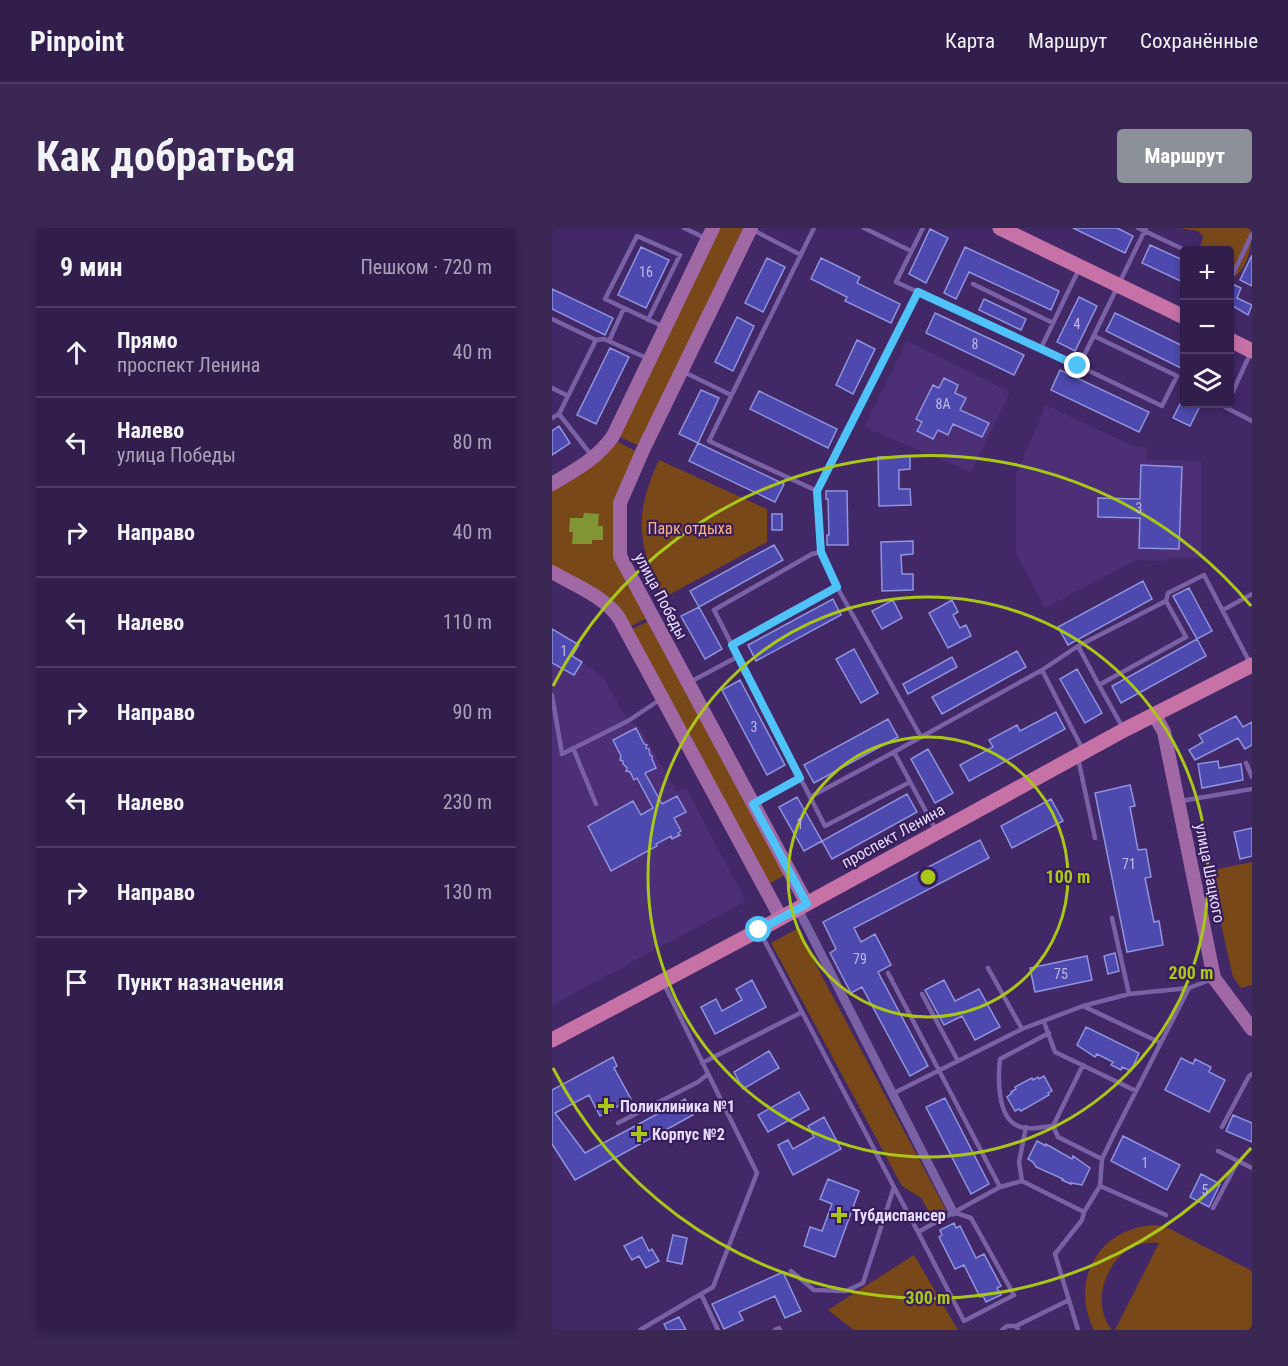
<!DOCTYPE html>
<html lang="ru">
<meta charset="utf-8">
<style>
body{margin:0;font-family:"Roboto Condensed",sans-serif;background:#3a2754;color:#f1f3f6}
.controls{position:absolute;right:18px;top:18px;display:grid;overflow:hidden;border-radius:6px;box-shadow:0 3px 9px #0003}
.controls button{width:54px;height:54px;display:grid;place-items:center;padding:0;border:0;border-bottom:2px solid #4d3c65;background:#321e4d;color:#f1f3f6;font:30px sans-serif}
.stop{position:absolute;width:18px;height:18px;margin:-14px;border:4px solid #4fc3f7;border-radius:50%;background:#fff}
.stop.end{background:#4fc3f7;border-color:#fff;box-shadow:0 2px 6px #0008}
.list{margin:0;padding:0;list-style:none}
h2{display:flex;justify-content:space-between;align-items:center;height:78px;margin:0;padding:0 24px;font-size:26px}
h2 small{font-size:20px;font-weight:400;color:#a8a2b6}
.list li{display:grid;grid-template-columns:39px 1fr auto;gap:18px;align-items:center;box-sizing:border-box;height:90px;padding:0 24px;border-top:2px solid #4d3c65}
.list b{display:block;font-size:22px;white-space:nowrap}
.list p{margin:0;font-size:20px;white-space:nowrap;color:#a8a2b6}
.list em{font-size:20px;font-style:normal;color:#a8a2b6}
.icon{flex:none;width:33px;height:33px;fill:none;stroke:currentColor;stroke-width:2;stroke-linecap:round;stroke-linejoin:round}
.map{position:relative;flex:none;width:700px;height:1102px;overflow:hidden;border-radius:6px}
header{display:flex;align-items:center;gap:36px;box-sizing:border-box;height:84px;padding:0 30px;background:#321e4d;border-bottom:2px solid #4d3c65}
header strong{font-size:28px}
nav{display:flex;gap:33px;margin-inline-start:auto;font-size:21px}
.intro{display:flex;align-items:center;justify-content:space-between;box-sizing:border-box;height:144px;padding:0 36px}
h1{margin:0;font-size:42px}
.button{padding:15px 27px;border-radius:6px;background:#8c9099;color:#fff;font-size:21px;font-weight:700}
main{display:flex;gap:36px;padding:0 36px}
aside{flex:1;background:#321e4d;border-radius:6px;box-shadow:0 3px 9px #0003}
.map>svg:first-child{display:block}
</style>
<header>
<strong>Pinpoint</strong>
<nav><a>Карта</a><a>Маршрут</a><a>Сохранённые</a></nav>
</header>
<div class="intro"><h1>Как добраться</h1><a class="button">Маршрут</a></div>
<main>
<aside>
<h2>9 мин<small>Пешком · 720 m</small></h2>
<ul class="list">
<li><svg class="icon" aria-label="ahead" viewBox="0 0 24 24"><path d="M12 20V5M6 11l6-6 6 6"/></svg><div><b>Прямо</b><p>проспект Ленина</p></div><em>40 m</em></li>
<li><svg class="icon" aria-label="left" viewBox="0 0 24 24"><path d="M17 20v-9H6M10 6l-5 5 5 5"/></svg><div><b>Налево</b><p>улица Победы</p></div><em>80 m</em></li>
<li><svg class="icon" aria-label="right" viewBox="0 0 24 24"><path d="M7 20v-9h11M14 6l5 5-5 5"/></svg><div><b>Направо</b></div><em>40 m</em></li>
<li><svg class="icon" aria-label="left" viewBox="0 0 24 24"><path d="M17 20v-9H6M10 6l-5 5 5 5"/></svg><div><b>Налево</b></div><em>110 m</em></li>
<li><svg class="icon" aria-label="right" viewBox="0 0 24 24"><path d="M7 20v-9h11M14 6l5 5-5 5"/></svg><div><b>Направо</b></div><em>90 m</em></li>
<li><svg class="icon" aria-label="left" viewBox="0 0 24 24"><path d="M17 20v-9H6M10 6l-5 5 5 5"/></svg><div><b>Налево</b></div><em>230 m</em></li>
<li><svg class="icon" aria-label="right" viewBox="0 0 24 24"><path d="M7 20v-9h11M14 6l5 5-5 5"/></svg><div><b>Направо</b></div><em>130 m</em></li>
<li><svg class="icon" aria-label="arrive" viewBox="0 0 24 24"><path d="M6 21V4h12l-3 4 3 4H6"/></svg><div><b>Пункт назначения</b></div></li>
</ul>
</aside>
<div class="map">
<svg width="700" height="1102" viewBox="0 0 700 1102">
<rect width="100%" height="100%" fill="#422867"/>
<path fill="#4c2f76" d="M 355,113 L 458,164 L 419,244 L 312,199 Z
M 494,177 L 583,219 L 594,219 L 594,232 L 649,233 L 649,330 L 616,330 L 615,333 L 584,332 L 493,380 L 464,325 L 464,247 Z
M 30,434 L 51,449 L 76,493 L 87,499 L 125,564 L 134,560 L 194,673 L 0,777 L 0,435 L 22,447 Z"/>
<path fill="#794819" d="M 168,0 L 191,0 L 87,218 L 66,208 Z
M 628,0 L 700,0 C 700,16 696,44 679,50 L 678,22 L 640,22 L 649,17 L 651,8 L 646,3 Z
M 64,213 L 84,223 L 63,326 L 97,389 L 77,399 L 0,338 L 0,262 L 54,227 Z
M 107,232 L 215,281 L 215,314 L 111,370 C 85,316 82,286 107,232 Z
M 97,393 L 233,647 L 215,657 L 78,402 Z
M 700,634 L 700,757 L 689,760 L 681,749 L 657,643 Z
M 245,701 L 394,982 L 380,989 L 369,970 L 350,958 L 219,715 Z
M 604,997 L 614,999 L 700,1043 L 700,1102 L 563,1102 L 607,1015 C 563,1008 533,1069 560,1102 L 542,1102 C 517,1052 547,999 604,997 Z
M 362,1027 L 406,1102 L 302,1102 L 276,1082 Z"/>
<path fill="#829534" d="M 32,285 L 47,286 L 46,298 L 51,298 L 51,312 L 40,312 L 40,316 L 20,316 L 21,304 L 17,304 L 18,290 L 31,290 Z"/>
<path fill="#4d49ae" stroke="#8e94dd" stroke-width="1.5" d="M 521,0 L 565,0 L 581,8 L 573,25 Z
M 378,1 L 396,10 L 374,55 L 357,46 Z
M 598,17 L 633,33 L 633,55 L 590,35 Z
M 89,19 L 117,32 L 94,80 L 66,67 Z
M 413,19 L 507,63 L 499,82 L 417,44 L 404,71 L 392,65 Z
M 700,27 L 700,58 L 688,52 Z
M 215,30 L 233,39 L 211,84 L 193,75 Z
M 269,30 L 308,49 L 305,55 L 348,76 L 339,95 L 293,73 L 295,69 L 259,51 Z
M 678,55 L 689,60 L 685,70 L 700,77 L 696,87 L 681,78 L 678,85 Z
M 0,61 L 61,90 L 53,107 L 0,81 Z
M 527,69 L 545,78 L 523,123 L 505,114 Z
M 432,71 L 474,91 L 469,102 L 427,82 Z
M 383,85 L 472,127 L 462,147 L 374,105 Z
M 563,85 L 633,119 L 633,142 L 554,103 Z
M 185,89 L 202,98 L 181,143 L 163,134 Z
M 305,112 L 323,121 L 301,166 L 284,157 Z
M 58,120 L 77,129 L 44,196 L 25,187 Z
M 508,142 L 597,184 L 587,204 L 499,162 Z
M 392,150 L 406,157 L 403,165 L 414,170 L 408,182 L 437,195 L 430,209 L 401,196 L 396,207 L 386,202 L 381,211 L 365,203 L 370,194 L 364,191 L 381,157 L 387,160 Z
M 149,162 L 167,170 L 146,215 L 127,206 Z
M 207,163 L 285,201 L 276,220 L 198,181 Z
M 628,176 L 649,176 L 638,198 L 621,190 Z
M 7,198 L 18,215 L 0,227 L 0,203 Z
M 146,215 L 232,256 L 223,274 L 137,233 Z
M 358,228 L 358,241 L 347,242 L 347,261 L 358,261 L 359,277 L 327,278 L 326,229 Z
M 589,237 L 630,239 L 627,321 L 587,320 L 588,290 L 546,289 L 546,270 L 588,271 Z
M 274,263 L 295,263 L 296,317 L 275,317 L 275,307 L 277,307 L 276,271 L 274,271 Z
M 220,286 L 230,286 L 230,302 L 220,302 Z
M 361,313 L 361,326 L 349,327 L 350,346 L 361,346 L 361,362 L 330,363 L 329,314 Z
M 222,317 L 231,332 L 147,379 L 138,363 Z
M 591,353 L 600,371 L 516,417 L 506,399 Z
M 637,360 L 660,403 L 645,411 L 621,368 Z
M 281,371 L 289,387 L 204,433 L 196,417 Z
M 341,372 L 350,390 L 330,401 L 320,383 Z
M 400,372 L 406,384 L 401,387 L 408,400 L 414,397 L 419,408 L 396,420 L 377,385 Z
M 147,379 L 170,421 L 153,431 L 129,388 Z
M 0,401 L 27,417 L 20,428 L 30,434 L 22,447 L 0,435 Z
M 645,411 L 654,428 L 569,475 L 560,458 Z
M 302,421 L 326,465 L 309,475 L 284,431 Z
M 465,423 L 474,439 L 390,486 L 380,469 Z
M 400,429 L 405,439 L 356,466 L 351,456 Z
M 525,441 L 550,485 L 533,495 L 508,451 Z
M 188,452 L 233,537 L 215,547 L 170,462 Z
M 504,484 L 513,501 L 417,553 L 408,537 L 441,519 L 437,512 L 465,497 L 468,503 Z
M 684,488 L 691,499 L 700,494 L 700,517 L 693,521 L 686,510 L 643,532 L 637,522 L 651,514 L 647,507 Z
M 336,491 L 346,509 L 262,555 L 252,537 Z
M 84,500 L 92,516 L 95,517 L 94,520 L 97,521 L 98,527 L 100,528 L 100,531 L 104,540 L 93,545 L 110,576 L 125,568 L 134,584 L 122,590 L 129,603 L 126,605 L 128,607 L 120,611 L 119,608 L 104,616 L 105,618 L 59,643 L 36,598 L 81,573 L 89,587 L 101,580 L 85,550 L 82,552 L 78,544 L 74,543 L 75,540 L 71,536 L 71,533 L 68,532 L 69,528 L 61,512 Z
M 376,521 L 401,565 L 383,575 L 359,531 Z
M 666,533 L 667,540 L 689,536 L 691,552 L 650,560 L 646,536 Z
M 578,557 L 583,578 L 578,579 L 586,622 L 594,621 L 599,649 L 593,650 L 602,694 L 607,693 L 611,717 L 575,724 L 543,565 Z
M 355,566 L 365,584 L 280,631 L 270,613 Z
M 245,569 L 270,613 L 252,623 L 227,579 Z
M 499,571 L 511,593 L 460,620 L 449,598 Z
M 700,600 L 700,628 L 688,631 L 682,604 Z
M 428,612 L 437,630 L 302,700 L 309,714 L 323,706 L 339,737 L 326,744 L 376,838 L 358,848 L 310,759 L 299,765 L 278,725 L 284,721 L 271,694 Z
M 563,725 L 567,743 L 556,746 L 552,728 Z
M 535,728 L 540,752 L 483,764 L 478,740 Z
M 200,752 L 214,779 L 163,806 L 149,779 L 164,771 L 170,783 L 190,772 L 184,761 Z
M 392,752 L 403,773 L 427,761 L 448,799 L 423,812 L 410,788 L 392,797 L 373,762 Z
M 534,799 L 587,825 L 579,843 L 570,839 L 569,842 L 559,837 L 561,834 L 545,826 L 543,829 L 525,817 Z
M 217,823 L 227,840 L 191,861 L 182,844 Z
M 61,829 L 65,838 L 62,840 L 79,871 L 48,888 L 37,867 L 3,885 L 33,925 L 133,871 L 141,887 L 23,952 L 0,916 L 0,862 Z
M 629,830 L 641,836 L 643,831 L 659,839 L 657,844 L 673,852 L 657,884 L 613,862 Z
M 492,848 L 500,863 L 496,865 L 497,867 L 469,883 L 467,881 L 463,883 L 455,869 L 460,865 L 459,864 L 464,861 L 463,859 L 480,850 L 481,852 L 486,849 L 487,851 Z
M 247,864 L 257,881 L 216,904 L 206,887 Z
M 393,870 L 437,956 L 419,966 L 374,879 Z
M 681,887 L 700,895 L 700,914 L 674,903 Z
M 272,889 L 289,921 L 241,947 L 226,917 L 236,912 L 241,921 L 262,909 L 256,898 Z
M 571,908 L 628,937 L 615,962 L 559,933 Z
M 485,913 L 494,918 L 494,916 L 520,931 L 521,928 L 538,940 L 530,957 L 519,955 L 519,956 L 510,952 L 511,951 L 484,939 L 481,934 L 476,931 Z
M 649,946 L 668,956 L 657,979 L 638,969 Z
M 276,951 L 307,963 L 283,1029 L 252,1018 L 258,999 L 270,1003 L 280,976 L 268,971 Z
M 402,995 L 404,1000 L 408,998 L 424,1030 L 432,1026 L 449,1058 L 445,1060 L 449,1067 L 434,1074 L 431,1068 L 428,1069 L 412,1037 L 403,1041 L 387,1009 L 390,1007 L 388,1002 Z
M 121,1007 L 135,1010 L 130,1036 L 115,1033 Z
M 90,1009 L 97,1023 L 100,1021 L 107,1033 L 94,1040 L 87,1028 L 80,1032 L 72,1018 Z
M 231,1044 L 249,1083 L 233,1090 L 223,1068 L 187,1084 L 191,1092 L 172,1101 L 160,1076 Z
M 127,1089 L 134,1102 L 115,1102 L 112,1096 Z"/>
<g fill="none" stroke-linecap="round" stroke-linejoin="round">
<path stroke="#7a60a5" stroke-width="4.5" d="M 132,0 L 153,10
M 262,0 L 157,213 L 265,263
M 312,0 L 359,23
M 586,0 L 633,22
M 201,2 L 249,27
M 678,44 L 681,46 L 700,6
M 421,56 L 501,95
M 366,64 L 527,138 L 594,0
M 0,91 L 44,112 L 7,186 L 0,190
M 96,92 L 128,27 L 85,8 L 53,71 L 112,99
M 44,112 L 52,111 L 97,131
M 57,113 L 72,80
M 489,120 L 527,41
M 527,138 L 610,178 L 625,148 L 542,108
M 132,144 L 179,167
M 0,160 L 16,168
M 678,170 L 698,126
M 675,176 L 673,179 L 700,193
M 7,186 L 40,228
M 269,324 L 260,326 L 162,382 L 273,598 L 358,554
M 671,382 L 700,366
M 180,417 L 285,359
M 526,418 L 547,457
M 490,442 L 531,522
M 138,454 L 185,429
M 0,467 L 10,526 L 76,493 L 109,471
M 571,500 L 547,457 L 634,409 L 614,373 L 616,365 L 652,347 L 698,435
M 369,509 L 285,359 L 269,324 L 265,263 L 366,64 L 344,54 L 371,0
M 21,520 L 44,576
M 526,530 L 543,610
M 694,535 L 700,549
M 258,569 L 342,524
M 629,573 L 700,561
M 203,575 L 248,550
M 384,602 L 342,524 L 490,442 L 526,418 L 614,373
M 560,690 L 577,766
M 208,704 L 342,959 L 311,1055 L 294,1063 L 262,1062 L 239,1043
M 436,740 L 470,801
M 336,745 L 448,959 L 366,1004 L 412,1093 L 462,1067 L 419,990 L 401,984
M 370,766 L 406,833
M 531,778 L 609,815
M 492,794 L 503,824 L 584,863
M 497,805 L 448,831 C 446,849 445,887 464,897 C 474,903 489,899 501,898
M 150,835 L 250,784
M 531,837 L 501,898 L 506,909 L 550,931
M 340,866 L 470,801 L 531,778 L 577,766 L 637,760
M 66,895 L 146,854 L 156,846
M 670,899 L 697,848 L 700,846
M 666,923 L 686,933
M 470,953 L 467,934 L 474,899
M 548,958 L 614,987
M 342,959 L 366,1004
M 448,959 L 470,953 L 532,984 L 548,958 L 550,931 L 563,904 L 637,760 L 660,751
M 661,980 L 686,933 L 700,940
M 149,1066 L 166,1102
M 88,1102 L 161,1059 L 205,945 L 112,756
M 223,1102 L 227,1100 L 228,1102
M 450,1102 L 455,1098 L 464,1098
M 466,1102 L 464,1098 L 517,1072
M 526,1102 L 503,1026 L 530,992 L 532,984"/>
<path stroke="#7a60a5" stroke-width="9" d="M 246,681 L 401,984"/>
<path stroke="#a069a6" stroke-width="14" d="M 199,0 L 91,222 L 68,275 L 68,328 L 255,676
M 0,256 C 23,242 45,231 61,208 L 161,0
M 0,344 C 22,357 52,368 67,390 L 229,690
M 602,486 L 612,504 L 662,750 L 700,801"/>
<path stroke="#c672a7" stroke-width="15" d="M 448,0 L 632,89
M 678,112 L 700,123
M 0,812 L 207,702 L 572,502 L 700,437"/>
</g>
<g fill="none" stroke-linecap="round" stroke-linejoin="round">
<path stroke="#4fc3f7" stroke-width="8" d="M 207,702 L 255,676 L 201,576 L 248,550 L 180,417 L 285,359 L 269,324 L 265,263 L 366,64 L 526,138"/>
</g>
<g fill="none" stroke="#aac718" stroke-width="3">
<circle cx="376" cy="649" r="140"/>
<circle cx="376" cy="649" r="280"/>
<path d="M699 920A421 421 0 0 1 1 840M1 458A421 421 0 0 1 699 378"/>
</g>
<g fill="#aac718" stroke="#381d5c" stroke-width="2">
<path d="M51 869h6v6h6v6h-6v6h-6v-6h-6v-6h6z"/>
<path d="M84 897h6v6h6v6h-6v6h-6v-6h-6v-6h6z"/>
<path d="M284 978h6v6h6v6h-6v6h-6v-6h-6v-6h6z"/>
</g>
<g text-anchor="middle" dominant-baseline="central" stroke-width="4.5" stroke-linejoin="round" paint-order="stroke">
<g font-size="14" fill="#c0b7e8">
<text x="94" y="44">16</text>
<text x="525" y="96">4</text>
<text x="423" y="116">8</text>
<text x="391" y="176">8А</text>
<text x="587" y="280">3</text>
<text x="12" y="423">1</text>
<text x="202" y="499">3</text>
<text x="248" y="596">1</text>
<text x="577" y="636">71</text>
<text x="308" y="731">79</text>
<text x="509" y="746">75</text>
<text x="593" y="935">1</text>
<text x="653" y="962">5</text>
</g>
<g font-size="16" fill="#fab379" stroke="#381d5c">
<text x="138" y="300">Парк отдыха</text>
</g>
<g font-size="16" fill="#e6dcfb" stroke="#381d5c">
<text transform="translate(109 368) rotate(62)">улица Победы</text>
<text transform="translate(341 608) rotate(-29)">проспект Ленина</text>
<text transform="translate(658 645) rotate(79)">улица Шацкого</text>
</g>
<g font-size="16" font-weight="bold" fill="#e6dcfb" stroke="#381d5c" text-anchor="start">
<text x="68" y="878">Поликлиника №1</text>
<text x="100" y="906">Корпус №2</text>
<text x="300" y="987">Тубдиспансер</text>
</g>
</g>
<circle cx="376" cy="649" r="9" fill="#aac718" stroke="#381d5c" stroke-width="3"/>
<g font-size="18" text-anchor="middle" font-weight="bold" fill="#aac718" stroke="#381d5c" stroke-width="4.5" stroke-linejoin="round" paint-order="stroke">
<text x="516" y="655">100 m</text>
<text x="639" y="751">200 m</text>
<text x="376" y="1076">300 m</text>
</g>
</svg>
<div class="controls">
<button>+</button>
<button>−</button>
<button><svg class="icon" aria-label="layers" viewBox="0 0 24 24"><path d="M12 4l9 5-9 5-9-5zM3 14l9 5 9-5"/></svg></button>
</div>
<div class="stop" style="left:207px;top:702px"></div>
<div class="stop end" style="left:526px;top:138px"></div>
</div>
</main>
